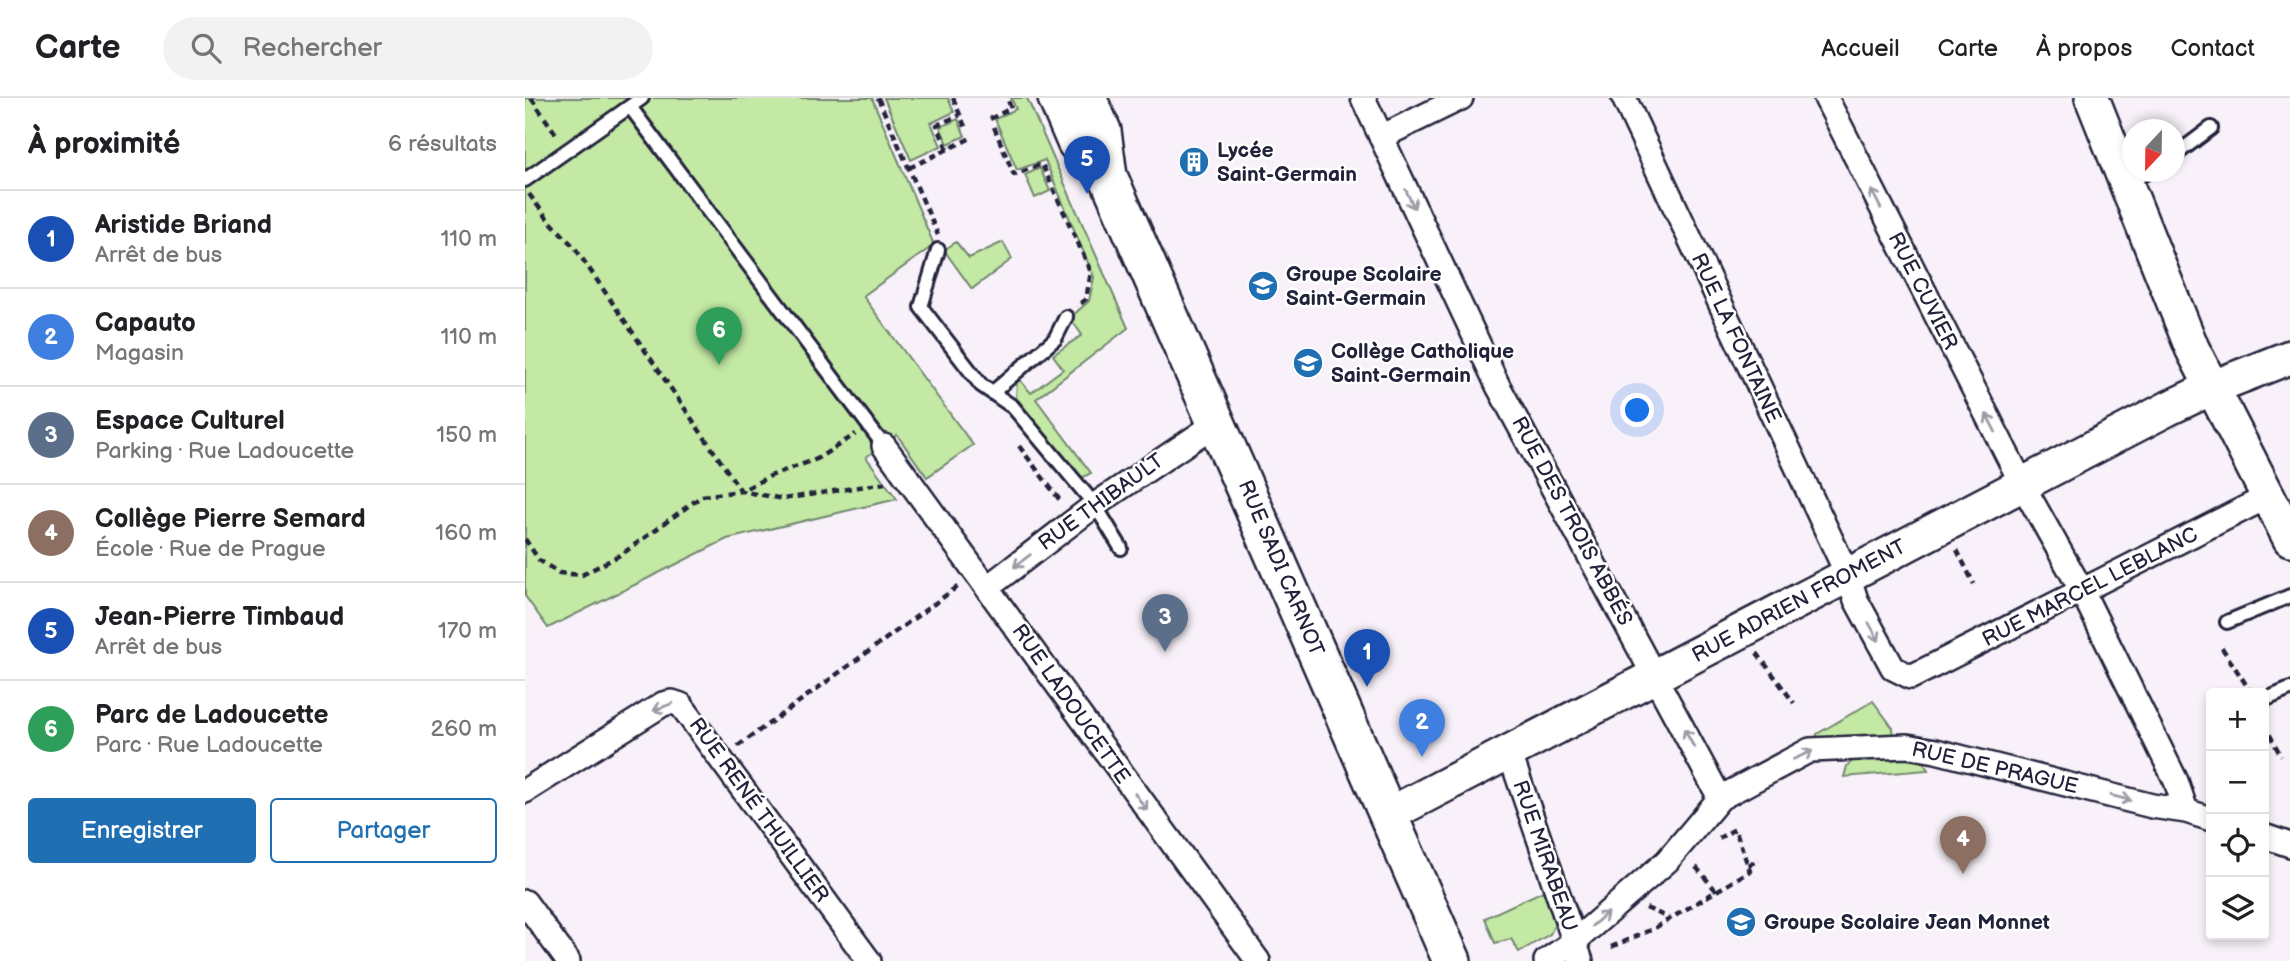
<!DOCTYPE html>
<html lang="fr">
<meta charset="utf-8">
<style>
body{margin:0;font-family:"Balsamiq Sans",sans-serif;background:#f2f2f2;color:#202124}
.controls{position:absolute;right:21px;bottom:21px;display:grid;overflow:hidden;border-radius:7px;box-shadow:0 4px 10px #0003}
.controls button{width:63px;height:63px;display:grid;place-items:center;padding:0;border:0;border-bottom:2px solid #e0e0e0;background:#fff;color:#202124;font:35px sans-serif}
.compass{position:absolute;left:1597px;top:21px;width:63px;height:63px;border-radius:50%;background:#fff;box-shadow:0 4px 10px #0003;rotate:202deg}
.you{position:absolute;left:1113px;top:313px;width:24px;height:24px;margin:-18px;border:5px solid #fff;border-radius:50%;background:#1a73e8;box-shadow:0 0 0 10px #1a73e833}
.badge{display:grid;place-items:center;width:46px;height:46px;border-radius:50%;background:#1f6fb2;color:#fff;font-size:23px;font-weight:700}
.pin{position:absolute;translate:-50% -58px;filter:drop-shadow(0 2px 4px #0008)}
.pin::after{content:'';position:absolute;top:37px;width:24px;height:21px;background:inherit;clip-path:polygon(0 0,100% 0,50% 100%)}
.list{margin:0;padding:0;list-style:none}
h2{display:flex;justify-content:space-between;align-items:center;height:91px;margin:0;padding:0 28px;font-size:30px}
h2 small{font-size:23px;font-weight:400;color:#757577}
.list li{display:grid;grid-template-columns:46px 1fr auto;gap:21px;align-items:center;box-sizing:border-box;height:98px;padding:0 28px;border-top:2px solid #e0e0e0}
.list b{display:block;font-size:26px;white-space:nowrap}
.list p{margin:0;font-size:23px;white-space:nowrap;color:#757577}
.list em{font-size:23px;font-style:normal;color:#757577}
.actions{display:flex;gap:14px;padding:21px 28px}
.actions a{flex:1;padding:16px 0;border:2px solid #1f6fb2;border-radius:7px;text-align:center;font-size:24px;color:#1f6fb2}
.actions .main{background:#1f6fb2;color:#fff}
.icon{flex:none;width:38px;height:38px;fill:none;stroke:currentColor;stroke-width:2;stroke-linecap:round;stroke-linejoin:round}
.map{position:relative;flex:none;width:1765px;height:863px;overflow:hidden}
header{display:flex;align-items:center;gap:42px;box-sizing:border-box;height:98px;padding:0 35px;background:#fff;border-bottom:2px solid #e0e0e0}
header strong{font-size:33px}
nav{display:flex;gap:38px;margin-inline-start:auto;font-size:24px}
.search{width:490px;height:63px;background:#f2f2f2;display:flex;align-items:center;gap:18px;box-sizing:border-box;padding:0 24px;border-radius:38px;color:#757577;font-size:26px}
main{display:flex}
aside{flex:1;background:#fff}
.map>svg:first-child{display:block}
</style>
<header>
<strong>Carte</strong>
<div class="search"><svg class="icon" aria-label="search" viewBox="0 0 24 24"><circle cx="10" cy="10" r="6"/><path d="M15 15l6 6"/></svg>Rechercher</div>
<nav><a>Accueil</a><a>Carte</a><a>À propos</a><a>Contact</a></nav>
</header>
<main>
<aside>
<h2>À proximité<small>6 résultats</small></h2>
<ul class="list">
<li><span class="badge" style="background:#1a4fb4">1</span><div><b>Aristide Briand</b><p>Arrêt de bus</p></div><em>110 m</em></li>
<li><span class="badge" style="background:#3f7fe0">2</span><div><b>Capauto</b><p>Magasin</p></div><em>110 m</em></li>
<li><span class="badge" style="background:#5c6f8a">3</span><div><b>Espace Culturel</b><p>Parking · Rue Ladoucette</p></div><em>150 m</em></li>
<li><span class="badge" style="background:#8d6e63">4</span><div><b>Collège Pierre Semard</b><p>École · Rue de Prague</p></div><em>160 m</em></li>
<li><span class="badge" style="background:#1a4fb4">5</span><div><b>Jean-Pierre Timbaud</b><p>Arrêt de bus</p></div><em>170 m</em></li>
<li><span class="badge" style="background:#2e9e5b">6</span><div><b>Parc de Ladoucette</b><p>Parc · Rue Ladoucette</p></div><em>260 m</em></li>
</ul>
<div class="actions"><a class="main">Enregistrer</a><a>Partager</a></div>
</aside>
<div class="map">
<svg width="1765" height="863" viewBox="0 0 1765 863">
<rect width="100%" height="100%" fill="#f8f1f9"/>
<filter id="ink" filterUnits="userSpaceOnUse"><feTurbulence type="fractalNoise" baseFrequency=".0143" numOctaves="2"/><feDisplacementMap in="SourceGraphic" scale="14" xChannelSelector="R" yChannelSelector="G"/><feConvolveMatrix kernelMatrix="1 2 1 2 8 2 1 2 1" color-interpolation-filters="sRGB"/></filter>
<g filter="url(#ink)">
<path fill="#c3e9a4" stroke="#728670" stroke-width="2" d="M 0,0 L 347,0 L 409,147 L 338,198 L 448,347 L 402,379 L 372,337 L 341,359 L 372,401 L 202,441 L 23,530 L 0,498 Z
M 359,0 L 423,0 L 429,14 L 406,25 L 416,48 L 386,62 Z
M 486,0 L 502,0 L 603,230 L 511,301 L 566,375 L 555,381 L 491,299 L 492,284 L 495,282 L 506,295 L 538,271 L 528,257 L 557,237 L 545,220 L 564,203 L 569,179 L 520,62 L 492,72 L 470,21 L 491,11 Z
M 433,21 L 440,38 L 423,46 L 415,29 Z
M 515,70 L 525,93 L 510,100 L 500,77 Z
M 431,144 L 444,160 L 478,144 L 487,161 L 447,191 L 419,152 Z
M 1348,603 L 1368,630 L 1369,643 L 1291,643 L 1292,636 Z
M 1395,658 L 1403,672 L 1319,679 L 1322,668 L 1332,659 Z
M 1018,793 L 1030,826 L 1025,836 L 994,854 L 986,841 L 970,845 L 960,820 Z"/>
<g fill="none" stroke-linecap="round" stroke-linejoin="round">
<g stroke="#22223b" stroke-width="18">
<path id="lane" d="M 106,10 L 359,348
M 1650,57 L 1686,30
M 0,82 L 117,0
M 1602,86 L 1622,74
M 413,152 L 396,209 L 456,287 L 488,309 L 570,407 L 596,450
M 468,294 L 530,241 L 541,219
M 1702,524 L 1765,498
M 1739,602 L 1765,591"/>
</g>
<g stroke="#22223b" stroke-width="28">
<path id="street" d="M 838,0 L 973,288 L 1195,700
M 1099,0 L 1324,480 L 1331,502 L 1368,570 L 1386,579 L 1744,398
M 1301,0 L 1497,386 L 1557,493 L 1651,683 L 1661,713
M 856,39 L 936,0
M 359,348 L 733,863
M 463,489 L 570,407 L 693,324
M 984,653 L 1056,863
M 0,693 L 138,606 L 147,604 L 156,607 L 344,863
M 1739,738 L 1765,747
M 0,804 L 43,863
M 1021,863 L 1050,843 L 1142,763 L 1195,700 L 1285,652 L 1382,648 L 1411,653 L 1627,708 L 1661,713 L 1686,721"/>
</g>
<g stroke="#22223b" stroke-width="38">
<path id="secondary" d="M 1567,0 L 1667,250 L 1765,441
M 863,717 L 1644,310 L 1686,290 L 1765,259"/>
</g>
<g stroke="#22223b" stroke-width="42">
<path id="primary" d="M 532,0 L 551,44 L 583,78
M 562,0 L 577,33 L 583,78 L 927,863"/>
</g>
<path stroke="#22223b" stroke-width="4.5" stroke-dasharray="7 5" stroke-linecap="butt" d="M 6,0 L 33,39
M 353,0 L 413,137
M 428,0 L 441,31
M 465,21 L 486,10 L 482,0
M 469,29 L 489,77 L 517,66 L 566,174 L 561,201 L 552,209
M 422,51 L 412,27 L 435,17
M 384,70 L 446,40
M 4,96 L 22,120 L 50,150 L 216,393 L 245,378 L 292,361 L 331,336
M 494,348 L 537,405
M 0,441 L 14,462 L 34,475 L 57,477 L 97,456 L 177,398 L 216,393 L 258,401 L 360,385
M 1432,452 L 1449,486
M 1697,550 L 1726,594
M 1232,555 L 1269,605
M 1739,626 L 1756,658
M 213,648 L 435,487
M 1223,767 L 1234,762
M 1171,769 L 1193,795
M 1121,810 L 1144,820
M 1086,849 L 1128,831 L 1225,773 L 1210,731 L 1194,740"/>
<use href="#lane" stroke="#fff" stroke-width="12"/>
<use href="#street" stroke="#fff" stroke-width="23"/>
<use href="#secondary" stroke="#fff" stroke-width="33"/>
<use href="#primary" stroke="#fff" stroke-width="37"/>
</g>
<defs><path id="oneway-shaft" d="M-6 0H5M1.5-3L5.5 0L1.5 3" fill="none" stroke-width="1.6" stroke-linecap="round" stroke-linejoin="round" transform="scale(1.75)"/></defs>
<g stroke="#9c9ca7">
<use href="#oneway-shaft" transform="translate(885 101) rotate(65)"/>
<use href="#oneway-shaft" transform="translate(1351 101) rotate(-117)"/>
<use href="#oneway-shaft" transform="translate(1466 325) rotate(-117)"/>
<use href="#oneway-shaft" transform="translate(497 463) rotate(143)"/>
<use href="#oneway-shaft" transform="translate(1349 534) rotate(61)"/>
<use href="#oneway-shaft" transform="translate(138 609) rotate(159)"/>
<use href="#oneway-shaft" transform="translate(1164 640) rotate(-118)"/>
<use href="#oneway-shaft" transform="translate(1278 657) rotate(-24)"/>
<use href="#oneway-shaft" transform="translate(1596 700) rotate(14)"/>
<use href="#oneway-shaft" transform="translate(616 704) rotate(54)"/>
<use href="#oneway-shaft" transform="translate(1075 821) rotate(-41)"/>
</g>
</g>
<defs>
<g id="building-disc" transform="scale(1.575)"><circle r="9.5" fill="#1f6fb2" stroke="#fff"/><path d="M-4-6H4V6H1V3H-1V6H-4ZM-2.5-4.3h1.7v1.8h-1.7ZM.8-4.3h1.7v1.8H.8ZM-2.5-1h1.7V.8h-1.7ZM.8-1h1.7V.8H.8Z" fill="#fff"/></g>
<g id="school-disc" transform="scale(1.575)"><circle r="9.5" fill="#1f6fb2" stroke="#fff"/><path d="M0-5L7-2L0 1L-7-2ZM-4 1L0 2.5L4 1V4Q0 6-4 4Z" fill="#fff"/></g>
</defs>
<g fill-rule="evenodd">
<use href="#building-disc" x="669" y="64"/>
<use href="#school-disc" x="738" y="188"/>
<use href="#school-disc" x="783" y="265"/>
<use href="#school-disc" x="1216" y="824"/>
</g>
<g text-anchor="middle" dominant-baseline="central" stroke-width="5" stroke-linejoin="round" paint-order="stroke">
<g font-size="21" font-weight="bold" fill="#22223b" stroke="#fff" text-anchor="start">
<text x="692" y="52">Lycée<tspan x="692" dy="24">Saint-Germain</tspan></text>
<text x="761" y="176">Groupe Scolaire<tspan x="761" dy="24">Saint-Germain</tspan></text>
<text x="806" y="253">Collège Catholique<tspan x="806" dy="24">Saint-Germain</tspan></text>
<text x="1239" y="824">Groupe Scolaire Jean Monnet</text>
</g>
<g font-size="21" fill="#22223b" stroke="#fff">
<text transform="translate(1398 193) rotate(63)">RUE CUVIER</text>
<text transform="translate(1211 240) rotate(65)">RUE LA FONTAINE</text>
<text transform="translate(576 404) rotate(-36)">RUE THIBAULT</text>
<text transform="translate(1047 423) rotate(62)">RUE DES TROIS ABBÉS</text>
<text transform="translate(756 470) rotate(67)">RUE SADI CARNOT</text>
<text transform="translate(1565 489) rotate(-27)">RUE MARCEL LEBLANC</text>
<text transform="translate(1274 503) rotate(-28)">RUE ADRIEN FROMENT</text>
<text transform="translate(546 606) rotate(55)">RUE LADOUCETTE</text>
<text transform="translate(1470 670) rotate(13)">RUE DE PRAGUE</text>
<text transform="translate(234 712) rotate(54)">RUE RENÉ THUILLIER</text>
<text transform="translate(1020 758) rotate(71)">RUE MIRABEAU</text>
</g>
</g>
</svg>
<div class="controls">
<button>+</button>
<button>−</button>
<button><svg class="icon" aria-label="locate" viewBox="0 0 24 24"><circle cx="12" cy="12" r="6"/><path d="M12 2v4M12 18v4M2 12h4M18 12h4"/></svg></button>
<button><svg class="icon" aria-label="layers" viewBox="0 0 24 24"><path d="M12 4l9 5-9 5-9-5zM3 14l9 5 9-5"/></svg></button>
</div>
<svg class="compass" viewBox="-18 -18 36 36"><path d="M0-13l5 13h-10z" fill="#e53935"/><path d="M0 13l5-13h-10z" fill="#757577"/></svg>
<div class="you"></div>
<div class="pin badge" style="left:842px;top:589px;background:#1a4fb4">1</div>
<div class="pin badge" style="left:897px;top:659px;background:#3f7fe0">2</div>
<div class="pin badge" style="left:640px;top:554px;background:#5c6f8a">3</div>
<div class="pin badge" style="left:1438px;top:776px;background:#8d6e63">4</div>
<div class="pin badge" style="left:562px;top:96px;background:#1a4fb4">5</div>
<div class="pin badge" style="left:194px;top:267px;background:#2e9e5b">6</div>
</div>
</main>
